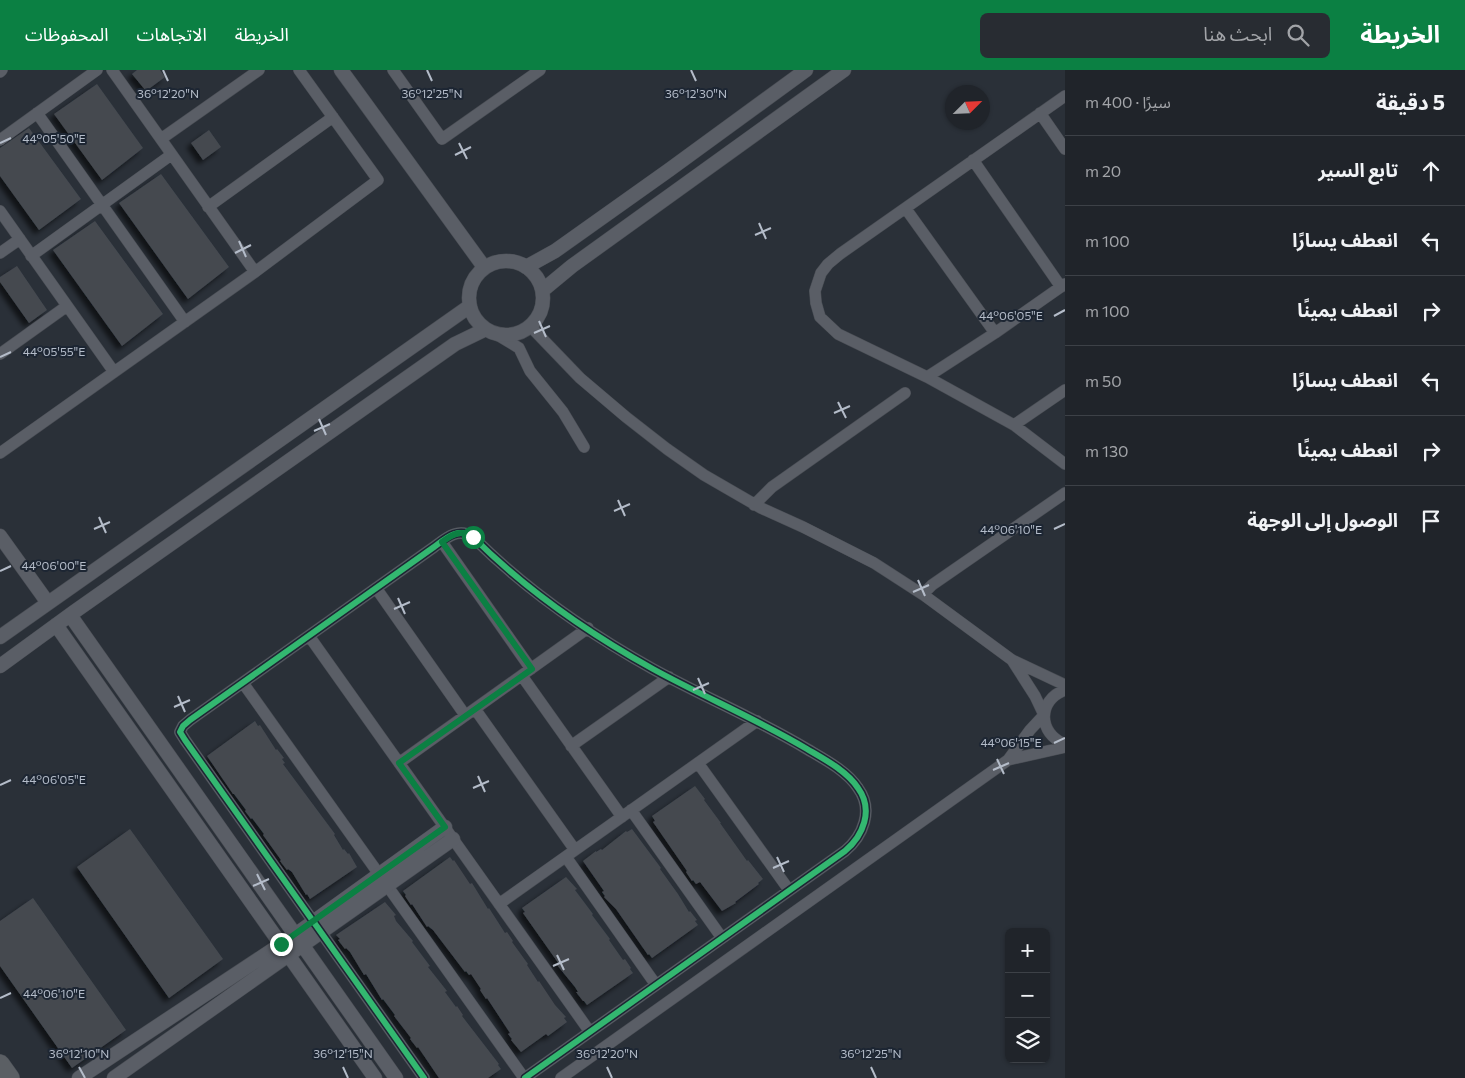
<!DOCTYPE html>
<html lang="ar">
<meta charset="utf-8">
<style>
body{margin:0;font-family:Commissioner,"Noto Sans Arabic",sans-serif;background:#282c32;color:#f1f3f6;direction:rtl}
.controls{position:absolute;right:15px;bottom:15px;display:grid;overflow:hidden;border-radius:8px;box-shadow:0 1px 4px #0004}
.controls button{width:45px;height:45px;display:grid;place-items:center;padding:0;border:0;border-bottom:1px solid #3d4147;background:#20242a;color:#f1f3f6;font:25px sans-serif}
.compass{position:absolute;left:945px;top:15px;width:45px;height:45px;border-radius:50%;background:#20242a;box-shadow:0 1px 4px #0004;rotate:66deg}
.stop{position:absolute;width:15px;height:15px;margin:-11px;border:4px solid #0b8043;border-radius:50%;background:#fff}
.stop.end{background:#0b8043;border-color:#fff;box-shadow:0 1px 5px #0008}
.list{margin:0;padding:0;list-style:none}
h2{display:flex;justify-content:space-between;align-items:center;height:65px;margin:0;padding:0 20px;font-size:21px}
h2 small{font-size:16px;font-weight:400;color:#a2a4a8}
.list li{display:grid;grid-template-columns:32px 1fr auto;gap:15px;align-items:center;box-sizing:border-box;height:70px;padding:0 20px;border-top:1px solid #3d4147}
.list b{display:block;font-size:19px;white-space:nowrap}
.list em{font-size:16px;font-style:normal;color:#a2a4a8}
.icon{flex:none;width:28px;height:28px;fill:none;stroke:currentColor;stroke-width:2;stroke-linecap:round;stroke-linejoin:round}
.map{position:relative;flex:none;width:1065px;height:1008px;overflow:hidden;direction:ltr}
header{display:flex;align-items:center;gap:30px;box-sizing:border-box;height:70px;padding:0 25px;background:#0b8043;color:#fff}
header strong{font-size:24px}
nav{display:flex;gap:28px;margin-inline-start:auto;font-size:18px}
.search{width:350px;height:45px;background:#282c32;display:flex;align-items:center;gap:12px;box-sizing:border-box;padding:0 18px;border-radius:8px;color:#a2a4a8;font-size:19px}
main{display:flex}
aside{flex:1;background:#20242a}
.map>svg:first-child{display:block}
</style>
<header>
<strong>الخريطة</strong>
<div class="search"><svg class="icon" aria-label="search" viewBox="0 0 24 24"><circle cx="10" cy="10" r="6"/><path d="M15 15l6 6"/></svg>ابحث هنا</div>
<nav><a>الخريطة</a><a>الاتجاهات</a><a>المحفوظات</a></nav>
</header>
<main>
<aside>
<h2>5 دقيقة<small>سيرًا · 400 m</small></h2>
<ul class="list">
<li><svg class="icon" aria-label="ahead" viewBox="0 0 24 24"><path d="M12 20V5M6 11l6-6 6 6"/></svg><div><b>تابع السير</b></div><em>20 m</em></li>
<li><svg class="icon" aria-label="left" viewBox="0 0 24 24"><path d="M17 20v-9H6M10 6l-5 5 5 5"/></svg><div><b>انعطف يسارًا</b></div><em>100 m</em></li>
<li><svg class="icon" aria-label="right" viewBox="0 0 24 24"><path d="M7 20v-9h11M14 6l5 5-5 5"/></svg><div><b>انعطف يمينًا</b></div><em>100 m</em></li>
<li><svg class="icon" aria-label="left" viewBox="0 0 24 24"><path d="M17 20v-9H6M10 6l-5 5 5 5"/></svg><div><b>انعطف يسارًا</b></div><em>50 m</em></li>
<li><svg class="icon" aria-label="right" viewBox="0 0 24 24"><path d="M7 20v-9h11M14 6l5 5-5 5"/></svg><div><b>انعطف يمينًا</b></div><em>130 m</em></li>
<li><svg class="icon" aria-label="arrive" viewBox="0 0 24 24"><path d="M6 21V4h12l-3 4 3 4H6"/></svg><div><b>الوصول إلى الوجهة</b></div></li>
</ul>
</aside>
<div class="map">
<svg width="1065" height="1008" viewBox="0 0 1065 1008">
<defs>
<filter id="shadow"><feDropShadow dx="-4.5" dy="4.5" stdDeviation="2.5" flood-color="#0009"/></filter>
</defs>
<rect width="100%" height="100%" fill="#2a3038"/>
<path fill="#444950" filter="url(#shadow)" d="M 137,0 L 160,0 L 165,7 L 146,21 L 132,4 Z
M 97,14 L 143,78 L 102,110 L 54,44 Z
M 29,58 L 81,129 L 39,160 L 0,106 L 0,78 Z
M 209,60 L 221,77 L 203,90 L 191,73 Z
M 161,104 L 229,197 L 188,229 L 119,133 Z
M 95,151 L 163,244 L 122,276 L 53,180 Z
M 17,196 L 47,240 L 29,253 L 0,212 L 0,207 Z
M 255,651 L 258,656 L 260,655 L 276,680 L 277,679 L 284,688 L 282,689 L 285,693 L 283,694 L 335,764 L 334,765 L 343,780 L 344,779 L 348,784 L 349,783 L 357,797 L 310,829 L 307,824 L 306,825 L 292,802 L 288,799 L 287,800 L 280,791 L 281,790 L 263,765 L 264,764 L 252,748 L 251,749 L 245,741 L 246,740 L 234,724 L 233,724 L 207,686 Z
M 695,716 L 705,729 L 704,730 L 721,753 L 720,753 L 747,791 L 748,790 L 763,809 L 758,813 L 759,814 L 735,832 L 736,833 L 722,841 L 700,812 L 696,814 L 693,810 L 692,811 L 686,802 L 687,801 L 653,752 L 655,751 L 652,746 Z
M 130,759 L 223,889 L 169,928 L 77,797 Z
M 632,759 L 661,798 L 660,799 L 678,824 L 689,842 L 690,841 L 697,850 L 695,851 L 698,855 L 652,888 L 649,884 L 648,885 L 616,839 L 604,827 L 605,826 L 602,822 L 604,821 L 583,791 L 596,781 L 596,782 L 601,779 L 602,780 L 626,761 L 627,762 Z
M 450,787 L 453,791 L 454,790 L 470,814 L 472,813 L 488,839 L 489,838 L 505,863 L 507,862 L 513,871 L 512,872 L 528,894 L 527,895 L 538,912 L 539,911 L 555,935 L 566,947 L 564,948 L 567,952 L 548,966 L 546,964 L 521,982 L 511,970 L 512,969 L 508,964 L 510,963 L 487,928 L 486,929 L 480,920 L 481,919 L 471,904 L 469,905 L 466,901 L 465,902 L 433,860 L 428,856 L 427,857 L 412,834 L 411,835 L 405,826 L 406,825 L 403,821 Z
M 566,807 L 577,819 L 575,820 L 593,844 L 592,845 L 610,869 L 609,870 L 623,890 L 625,889 L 631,898 L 630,899 L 633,903 L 587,935 L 584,931 L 583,931 L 576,922 L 578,922 L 575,917 L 557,895 L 559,894 L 523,843 L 525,842 L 522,838 Z
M 33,828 L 126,960 L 72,998 L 0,896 L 0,851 Z
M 385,832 L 396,845 L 394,846 L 396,851 L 413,871 L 412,872 L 430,896 L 428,897 L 447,921 L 445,922 L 456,937 L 457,936 L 463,945 L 462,946 L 499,994 L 498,995 L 501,999 L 488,1008 L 439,1008 L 418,977 L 417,978 L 410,969 L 411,968 L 394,946 L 395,945 L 383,929 L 382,930 L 366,904 L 364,905 L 350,882 L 346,878 L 345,879 L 338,870 L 340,869 L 336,865 Z"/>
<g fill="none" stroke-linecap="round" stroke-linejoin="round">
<g stroke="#484c53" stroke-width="12">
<path id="minor" d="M 112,0 L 255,202
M 393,0 L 442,69 L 540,0
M 0,2 L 2,0
M 1065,26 L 840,184 L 828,194 L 821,203 L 815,221 L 816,233 L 820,247 L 838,264 L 927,307 L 1014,355 L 1065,394
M 37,43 L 185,252
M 1040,43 L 1065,79
M 161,69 L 259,0
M 0,70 L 97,0
M 973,90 L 1061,217
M 208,137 L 333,47
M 906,139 L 995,263
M 0,141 L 114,302
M 0,183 L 20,169
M 31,186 L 171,85
M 530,256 L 580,308 L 626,347 L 667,379 L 704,405 L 761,438 L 803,457 L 874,493 L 925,526 L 1012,590 L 1065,615
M 496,264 L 519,278 L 530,301 L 563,342 L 584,377
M 0,284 L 67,236
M 927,307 L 995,263 L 1065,214
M 1014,355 L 1065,320
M 0,383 L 255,202 L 378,110 L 299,0
M 754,435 L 772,417 L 905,323
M 442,472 L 531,599
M 376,518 L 465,645
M 923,524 L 932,515 L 1065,423
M 309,566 L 590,962
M 522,606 L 622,747
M 243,613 L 524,1008
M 1065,620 C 1037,630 1038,664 1065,674
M 475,639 L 575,780
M 571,676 L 669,607
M 1008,690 L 1065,677
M 399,693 L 588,558
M 698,693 L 789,820
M 631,740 L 722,868
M 566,787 L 656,915
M 499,834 L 757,651
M 424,1008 L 185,670 L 180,662 L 183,656 L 190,650 L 434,477 C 446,468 458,457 473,467 C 524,518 590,564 653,599 C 704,627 757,649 807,679 C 824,689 847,701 858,718 C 874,740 863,766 845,781 L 525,1008
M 561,1008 L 1008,690 L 1030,660 L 1044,645 L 1035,626 L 1012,590"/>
</g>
<g stroke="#484c53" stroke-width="15">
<path id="tertiary" d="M 341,0 L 484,197
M469 228a37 37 0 1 1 74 0a37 37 0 1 1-74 0Z
M 526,197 L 555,181 L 669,100 L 806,0
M 543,220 L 572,196 L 844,0
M 0,466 L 48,533
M 70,545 L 396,1008
M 56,555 L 375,1008
M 0,567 L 470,236
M 0,596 L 74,542 L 455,274 L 486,259
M 79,1008 L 295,865 L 445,757
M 114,1008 L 453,769"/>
</g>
<g stroke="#474c53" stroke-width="20">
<path id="trunk" d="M 0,994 L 10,1008"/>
</g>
<use href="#minor" stroke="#5a5e66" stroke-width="11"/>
<use href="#tertiary" stroke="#5a5e66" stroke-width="14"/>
<use href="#trunk" stroke="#5b5f64" stroke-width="19"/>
<g stroke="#1d2633" stroke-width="9">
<path id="cycleway" d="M 424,1008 L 185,670 L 180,662 L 183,656 L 190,650 L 434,477 C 446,468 458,457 473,467 C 524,518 590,564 653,599 C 704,627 757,649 807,679 C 824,689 847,701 858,718 C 874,740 863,766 845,781 L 525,1008"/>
</g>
<use href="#cycleway" stroke="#33b770" stroke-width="6"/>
</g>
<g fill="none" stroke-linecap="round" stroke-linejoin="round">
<path stroke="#0b8043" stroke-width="6" d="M 281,874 L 445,757 L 399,693 L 532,599 L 442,472 C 453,464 461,459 473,467"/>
</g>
<path fill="none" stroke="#b4bcc9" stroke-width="2" d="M 163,0 L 168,11M 427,0 L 432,11M 691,0 L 696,11M 0,73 L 11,68M 459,73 L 467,89M 455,85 L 471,77M 759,153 L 766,169M 755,165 L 771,158M 239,171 L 246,187M 235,183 L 251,175M 1054,246 L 1065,240M 539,251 L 546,267M 534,263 L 550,256M 0,287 L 11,282M 838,332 L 846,348M 834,343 L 850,336M 319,349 L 326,365M 314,361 L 330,354M 618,430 L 625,446M 614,441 L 630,434M 99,447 L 106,463M 94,459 L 110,452M 1054,459 L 1065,454M 0,501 L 11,496M 918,510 L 925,526M 913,522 L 929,515M 398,528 L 405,544M 394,539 L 410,532M 698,608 L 705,624M 693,620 L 709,613M 178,626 L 185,642M 174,637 L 190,630M 1054,673 L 1065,668M 997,689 L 1004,704M 993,700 L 1009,693M 478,706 L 485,722M 0,715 L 11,710M 473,718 L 489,711M 777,787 L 784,802M 773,798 L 789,791M 257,804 L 265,820M 253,816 L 269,809M 557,885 L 564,900M 553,896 L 569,889M 0,928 L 11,923M 79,997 L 85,1008M 343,997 L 348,1008M 607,997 L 612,1008M 871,997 L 876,1008"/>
<g font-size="12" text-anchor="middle" fill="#b4bcc9" stroke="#1d2633" stroke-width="4" stroke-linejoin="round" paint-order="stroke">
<text x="168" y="28">36°12'20"N</text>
<text x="432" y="28">36°12'25"N</text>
<text x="696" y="28">36°12'30"N</text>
<text x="54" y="73">44°05'50"E</text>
<text x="1011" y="250">44°06'05"E</text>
<text x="54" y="286">44°05'55"E</text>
<text x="1011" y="464">44°06'10"E</text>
<text x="54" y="500">44°06'00"E</text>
<text x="1011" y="677">44°06'15"E</text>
<text x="54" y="714">44°06'05"E</text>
<text x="54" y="928">44°06'10"E</text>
<text x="79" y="988">36°12'10"N</text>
<text x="343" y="988">36°12'15"N</text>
<text x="607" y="988">36°12'20"N</text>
<text x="871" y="988">36°12'25"N</text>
</g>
</svg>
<div class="controls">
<button>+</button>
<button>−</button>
<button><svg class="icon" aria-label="layers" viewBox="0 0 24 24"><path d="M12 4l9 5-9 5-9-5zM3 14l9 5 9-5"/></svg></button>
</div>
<svg class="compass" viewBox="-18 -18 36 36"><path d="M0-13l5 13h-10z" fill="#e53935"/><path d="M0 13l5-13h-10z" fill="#a2a4a8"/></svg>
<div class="stop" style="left:473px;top:467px"></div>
<div class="stop end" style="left:281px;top:874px"></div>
</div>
</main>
